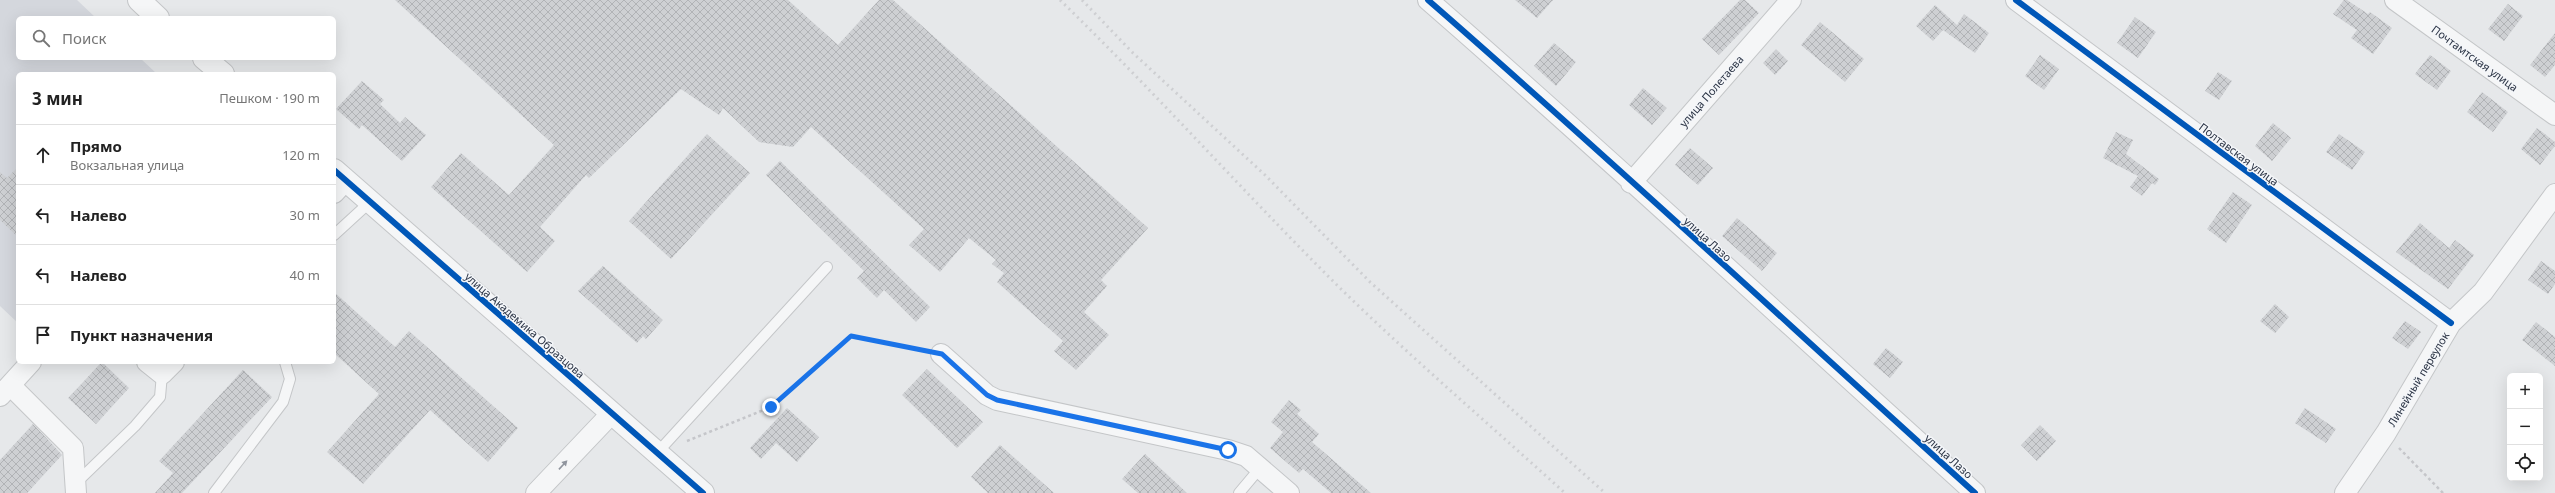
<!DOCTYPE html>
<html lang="ru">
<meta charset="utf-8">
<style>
body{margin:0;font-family:"Noto Sans",sans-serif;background:#f6f6f6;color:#222}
.controls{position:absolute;right:12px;bottom:12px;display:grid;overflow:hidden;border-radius:6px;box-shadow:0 4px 16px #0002}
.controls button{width:36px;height:36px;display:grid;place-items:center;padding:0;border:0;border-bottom:1px solid #e0e0e0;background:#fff;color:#222;font:20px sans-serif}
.stop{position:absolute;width:12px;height:12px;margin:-9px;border:3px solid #1a73e8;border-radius:50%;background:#fff}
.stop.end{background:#1a73e8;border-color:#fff;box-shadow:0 1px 4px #0008}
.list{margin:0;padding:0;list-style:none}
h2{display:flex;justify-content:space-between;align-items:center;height:52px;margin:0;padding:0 16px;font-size:17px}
h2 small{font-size:13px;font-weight:400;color:#767676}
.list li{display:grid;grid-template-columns:26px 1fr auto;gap:12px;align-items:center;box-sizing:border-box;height:60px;padding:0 16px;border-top:1px solid #e0e0e0}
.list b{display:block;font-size:15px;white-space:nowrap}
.list p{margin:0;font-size:13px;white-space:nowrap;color:#767676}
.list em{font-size:13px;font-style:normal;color:#767676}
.icon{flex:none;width:22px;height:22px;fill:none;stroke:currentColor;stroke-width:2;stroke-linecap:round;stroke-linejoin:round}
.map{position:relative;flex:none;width:2555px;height:493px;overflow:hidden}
.search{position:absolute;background:#fff;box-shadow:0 4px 16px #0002;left:16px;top:16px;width:320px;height:44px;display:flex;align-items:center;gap:10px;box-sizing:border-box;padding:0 14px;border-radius:6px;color:#767676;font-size:15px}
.panel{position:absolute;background:#fff;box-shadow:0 4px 16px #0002;left:16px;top:72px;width:320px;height:292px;border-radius:6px}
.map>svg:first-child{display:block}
</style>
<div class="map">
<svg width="2555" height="493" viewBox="0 0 2555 493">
<defs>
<pattern id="building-cross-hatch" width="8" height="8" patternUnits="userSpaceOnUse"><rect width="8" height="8" fill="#ced0d3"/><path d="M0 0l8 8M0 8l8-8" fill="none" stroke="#b1b3b6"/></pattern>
</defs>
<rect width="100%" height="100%" fill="#e6e8ea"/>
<path fill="#d4d7dd" d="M 0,0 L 77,0 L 96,18 L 18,18 L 18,58 L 140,58 L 157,74 L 18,74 L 18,323 L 0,306 Z"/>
<path fill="url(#building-cross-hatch)" d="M 395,0 L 788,0 L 838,45 L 879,0 L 893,0 L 1148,228 L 1101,280 L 1107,286 L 1084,312 L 1109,335 L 1076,370 L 1054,351 L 1063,341 L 997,282 L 1004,273 L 992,264 L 996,260 L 969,238 L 940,272 L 909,245 L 924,229 L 811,127 L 793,147 L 759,142 L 723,108 L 719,115 L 681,89 L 589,178 L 586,175 L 540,227 L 555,241 L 527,272 L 431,187 L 461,153 L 509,195 L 554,145 Z
M 1515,0 L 1553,0 L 1537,18 Z
M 1740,0 L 1745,0 L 1759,13 L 1719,55 L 1702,39 Z
M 2344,0 L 2347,0 L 2368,14 L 2370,12 L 2392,28 L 2373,54 L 2351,38 L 2357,30 L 2333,14 Z
M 2508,4 L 2523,16 L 2504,41 L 2488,29 Z
M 1935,5 L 1957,25 L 1964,14 L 1989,33 L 1975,53 L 1943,30 L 1933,41 L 1916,26 Z
M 2135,17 L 2156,32 L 2138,58 L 2117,43 Z
M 1820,22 L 1864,59 L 1845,82 L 1801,45 Z
M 2555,33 L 2555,65 L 2545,77 L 2530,65 Z
M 1554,43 L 1576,62 L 1556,86 L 1534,66 Z
M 1776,49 L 1788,61 L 1775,75 L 1763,63 Z
M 2040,55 L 2059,69 L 2044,90 L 2025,76 Z
M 2430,55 L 2451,71 L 2437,90 L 2415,74 Z
M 2218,72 L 2232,81 L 2219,100 L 2205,91 Z
M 362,81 L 384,100 L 380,104 L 400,123 L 405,117 L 426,135 L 402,161 L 362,125 L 359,129 L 336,109 Z
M 1643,88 L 1667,108 L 1652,125 L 1629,105 Z
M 2482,92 L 2508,112 L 2493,132 L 2467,112 Z
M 2273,123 L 2291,138 L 2272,161 L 2255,146 Z
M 2537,128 L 2555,142 L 2555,146 L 2540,165 L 2521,149 Z
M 2116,132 L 2133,140 L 2126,154 L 2159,179 L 2155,185 L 2152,183 L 2142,196 L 2130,187 L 2138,176 L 2103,158 Z
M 707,134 L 750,173 L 671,259 L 629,221 Z
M 2339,134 L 2365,152 L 2352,170 L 2326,152 Z
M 1690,148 L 1713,168 L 1698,185 L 1675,165 Z
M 780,161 L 930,307 L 916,322 L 884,290 L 877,298 L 857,278 L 864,271 L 766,175 Z
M 18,167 L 18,237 L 0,220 L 0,172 L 7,178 Z
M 2233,192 L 2252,205 L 2226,243 L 2207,229 Z
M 1737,218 L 1777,253 L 1762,271 L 1722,236 Z
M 2420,223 L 2449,248 L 2455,240 L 2474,255 L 2448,289 L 2396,252 Z
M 2541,261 L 2555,271 L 2555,284 L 2548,294 L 2528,280 Z
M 603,266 L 663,320 L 646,339 L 643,336 L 637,343 L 578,291 Z
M 334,292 L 395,347 L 409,331 L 518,428 L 488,462 L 430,410 L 363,484 L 327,452 L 379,394 L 334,353 Z
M 2275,304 L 2289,317 L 2275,333 L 2260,321 Z
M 2405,321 L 2421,332 L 2408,349 L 2392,338 Z
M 2536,322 L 2555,337 L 2555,366 L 2522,340 Z
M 1886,348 L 1903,362 L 1890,378 L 1873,364 Z
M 102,362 L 129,388 L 96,424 L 68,398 Z
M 927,369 L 983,422 L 957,448 L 902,395 Z
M 243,370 L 272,397 L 182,493 L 155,493 L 173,473 L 159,461 Z
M 1289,400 L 1301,410 L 1297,414 L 1319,434 L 1312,442 L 1371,493 L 1331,493 L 1303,469 L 1299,473 L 1270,448 L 1283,432 L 1271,422 Z
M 787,408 L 819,437 L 797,462 L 776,443 L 761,459 L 750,448 Z
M 2305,408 L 2336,429 L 2326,443 L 2295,423 Z
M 33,424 L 62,455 L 27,493 L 0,493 L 0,460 Z
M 2040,425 L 2056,441 L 2037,461 L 2021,445 Z
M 1000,445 L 1054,493 L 988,493 L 971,477 Z
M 1145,454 L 1187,493 L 1138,493 L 1122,479 Z"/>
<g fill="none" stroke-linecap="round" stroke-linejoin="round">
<g stroke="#c4c6c8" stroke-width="12">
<path id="service" d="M 334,235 L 370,202
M 657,453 L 827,267
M 76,483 L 135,426 L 160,397 L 162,374
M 214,493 L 283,402 L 290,379 L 285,362
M 1239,493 L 1260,468"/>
</g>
<g stroke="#c4c6c8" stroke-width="22">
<path id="minor" d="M 1428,0 C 1613,161 1793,329 1975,493
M 2016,0 L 2451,323
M 2395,0 L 2555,115
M 1631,183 L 1791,0
M 334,193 L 346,180
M 941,354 L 987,395 L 997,400 L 1228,450 L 1246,456 L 1289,493
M 147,362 L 162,374 L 174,362
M 10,385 L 73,448 L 76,493
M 0,396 L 31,362
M 536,493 L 611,414
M 2345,493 L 2386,433 L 2451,323 L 2483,292 L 2555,194"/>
</g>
<g stroke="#c4c6c8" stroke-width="24">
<path id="tertiary" d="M 139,0 L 158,18
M 204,58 L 223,74
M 334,170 L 703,493"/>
</g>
<path stroke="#c5c6ca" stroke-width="2.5" stroke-dasharray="3 3" stroke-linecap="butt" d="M 687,441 L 771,407 L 851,336 L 923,350
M 2399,448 L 2443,493"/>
<use href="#service" stroke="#f5f6f7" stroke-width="10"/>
<use href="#minor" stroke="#f5f6f7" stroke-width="20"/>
<use href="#tertiary" stroke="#f5f6f7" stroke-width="22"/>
<path stroke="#cecfd2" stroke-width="3" stroke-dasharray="2 4" stroke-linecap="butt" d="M 1060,0 C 1157,94 1246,195 1342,290 C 1414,360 1491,426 1565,493
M 1082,0 L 1133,53 L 1265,175 L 1370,282 L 1605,493"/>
<g stroke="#f4f6f9" stroke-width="8">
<path id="cycleway" d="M 1428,0 C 1613,161 1793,329 1975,493
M 2016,0 L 2451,323
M 334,170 L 703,493"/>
</g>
<use href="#cycleway" stroke="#0057b8" stroke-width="6"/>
</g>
<defs><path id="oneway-solid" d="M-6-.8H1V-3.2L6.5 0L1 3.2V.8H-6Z"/></defs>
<use fill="#90959e" href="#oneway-solid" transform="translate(563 465) rotate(-47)"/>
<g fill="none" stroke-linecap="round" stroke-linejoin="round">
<path stroke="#1a73e8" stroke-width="5" d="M 771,407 L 851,336 L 942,354 L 987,395 L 997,400 L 1228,450"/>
</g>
<g text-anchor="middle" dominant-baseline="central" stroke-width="3" stroke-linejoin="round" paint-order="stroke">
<g font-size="11" fill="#2b3445" stroke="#f4f6f9">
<text transform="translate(2475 58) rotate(36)">Почтамтская улица</text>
<text transform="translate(1711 91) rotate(-49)">улица Полетаева</text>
<text transform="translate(2239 154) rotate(37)">Полтавская улица</text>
<text transform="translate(1708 239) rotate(42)">улица Лазо</text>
<text transform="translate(525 325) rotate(41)">улица Академика Образцова</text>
<text transform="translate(2418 379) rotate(-59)">Линейный переулок</text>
<text transform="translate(1949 456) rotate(42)">улица Лазо</text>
</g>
</g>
</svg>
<div class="controls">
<button>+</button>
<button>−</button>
<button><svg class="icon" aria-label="locate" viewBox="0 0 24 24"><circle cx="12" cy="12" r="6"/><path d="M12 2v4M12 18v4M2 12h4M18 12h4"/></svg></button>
</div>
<div class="stop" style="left:1228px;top:450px"></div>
<div class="stop end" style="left:771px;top:407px"></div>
<div class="search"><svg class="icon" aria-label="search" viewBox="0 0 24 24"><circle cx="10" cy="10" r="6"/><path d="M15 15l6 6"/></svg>Поиск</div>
<section class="panel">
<h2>3 мин<small>Пешком · 190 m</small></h2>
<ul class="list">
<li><svg class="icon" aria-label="ahead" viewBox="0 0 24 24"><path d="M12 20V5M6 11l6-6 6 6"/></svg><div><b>Прямо</b><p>Вокзальная улица</p></div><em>120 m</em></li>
<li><svg class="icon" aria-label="left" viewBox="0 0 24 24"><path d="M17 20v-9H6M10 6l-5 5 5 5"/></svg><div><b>Налево</b></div><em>30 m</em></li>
<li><svg class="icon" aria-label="left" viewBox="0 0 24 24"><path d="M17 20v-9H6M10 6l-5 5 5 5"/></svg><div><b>Налево</b></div><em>40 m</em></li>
<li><svg class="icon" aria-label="arrive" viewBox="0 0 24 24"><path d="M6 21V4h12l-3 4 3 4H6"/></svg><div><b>Пункт назначения</b></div></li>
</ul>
</section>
</div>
